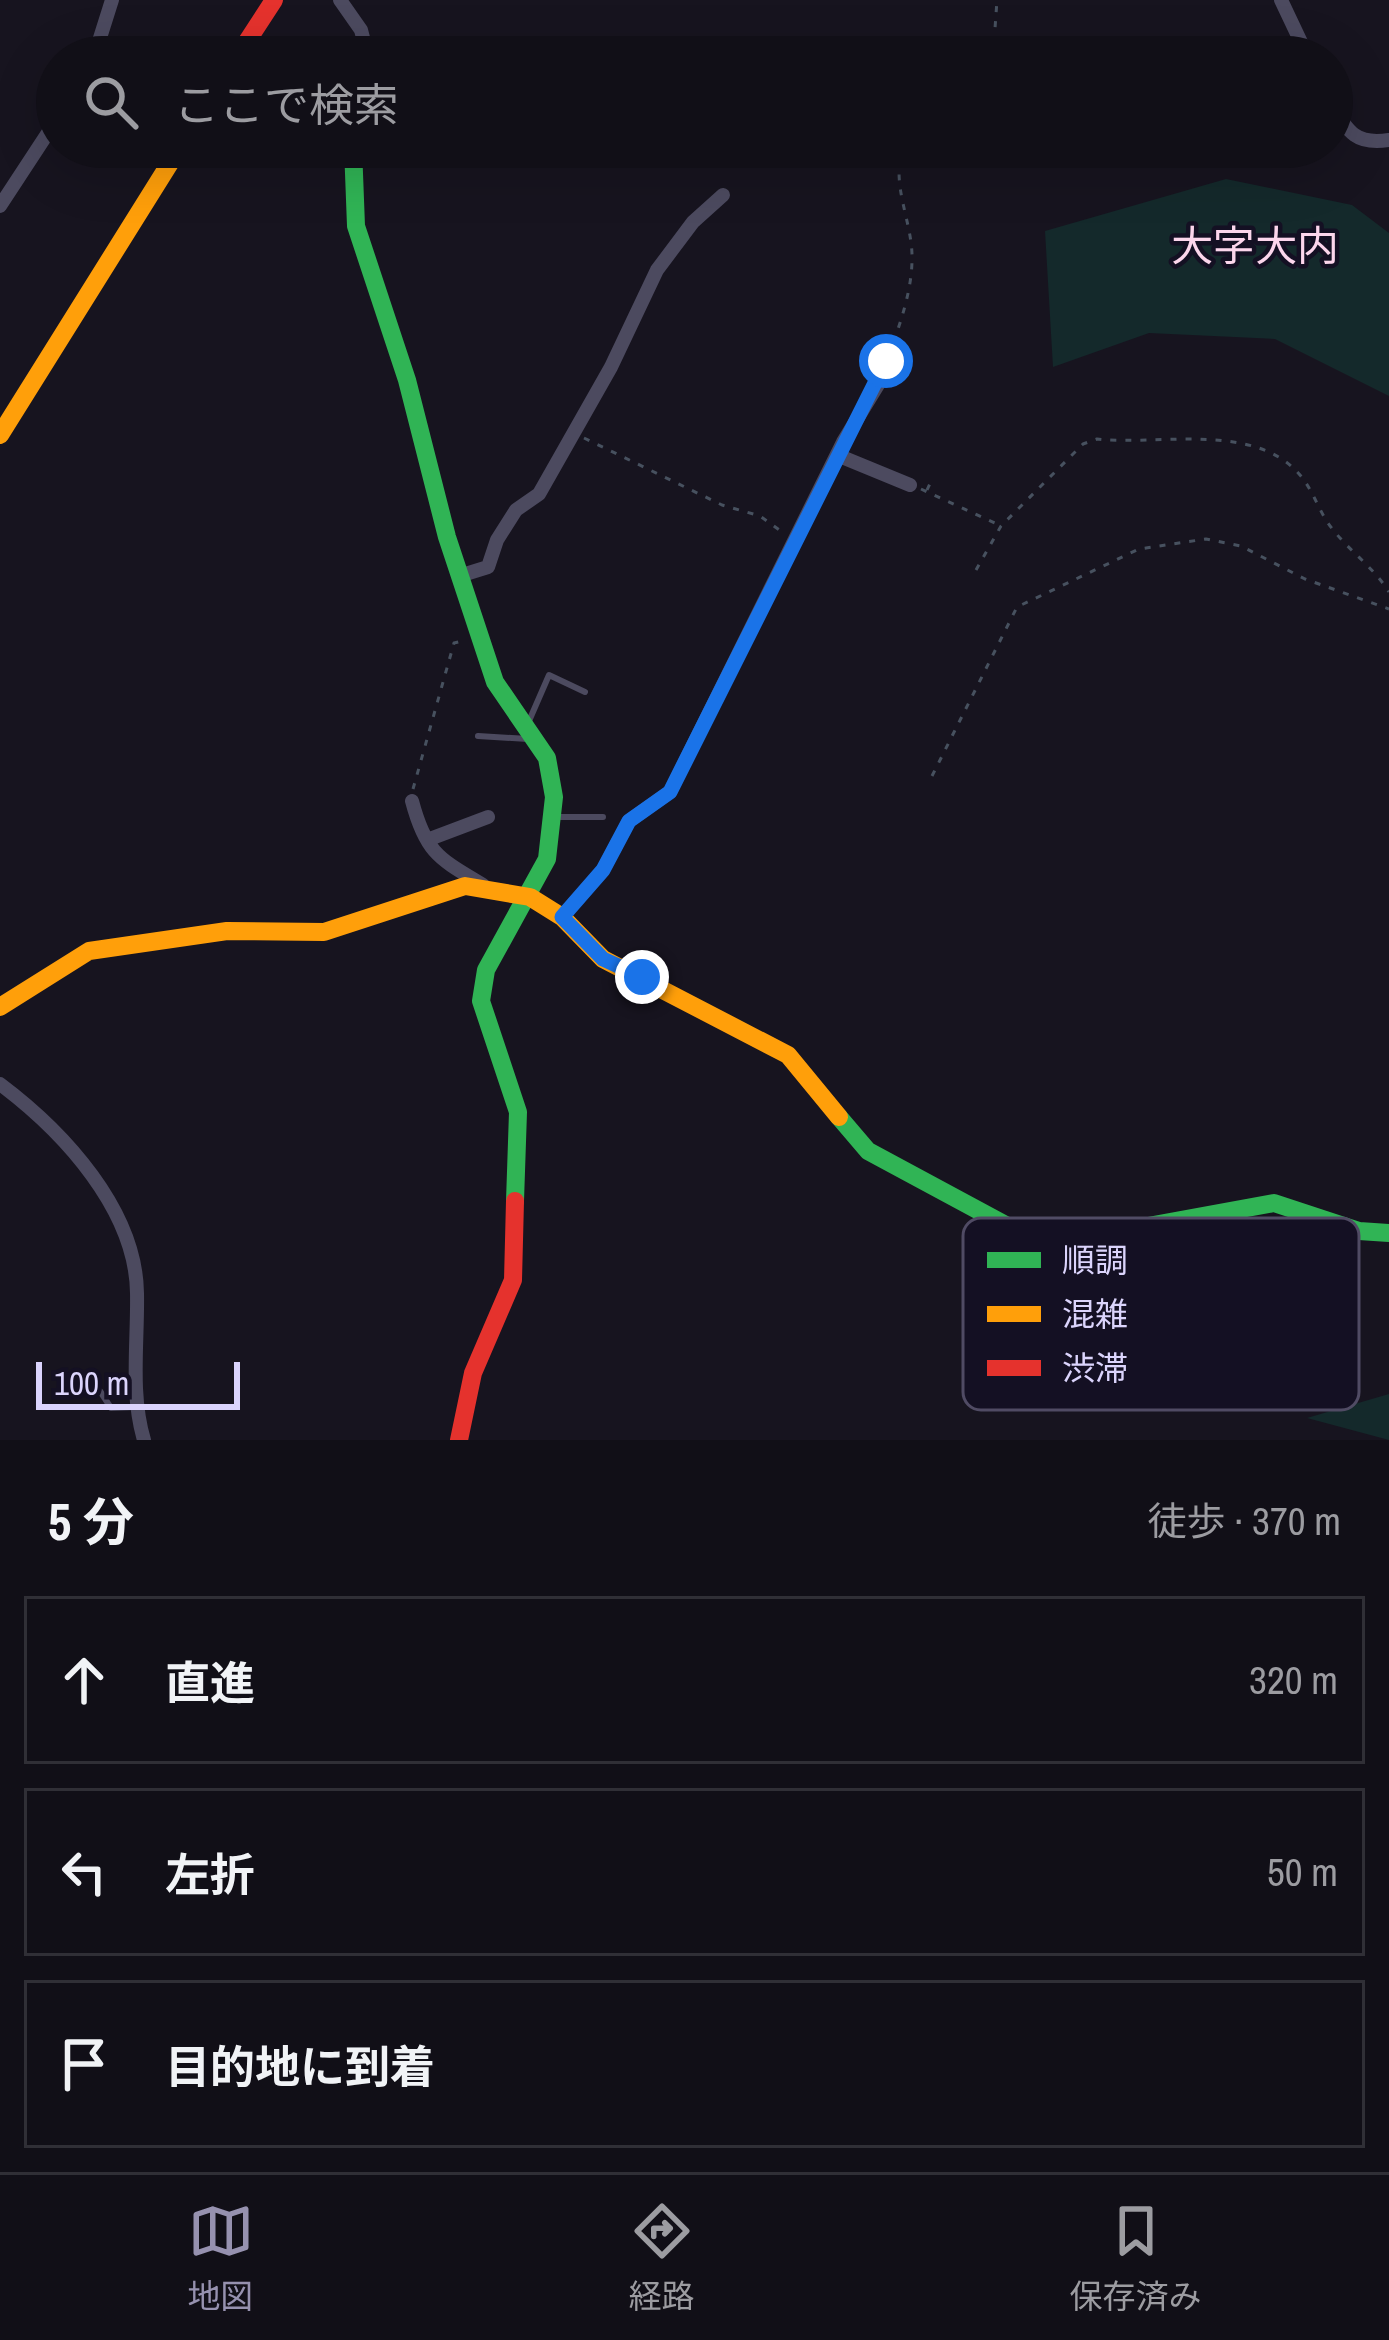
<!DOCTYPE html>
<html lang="ja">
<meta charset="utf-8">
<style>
body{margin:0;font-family:"Archivo Narrow","Noto Sans JP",sans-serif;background:#1e1d24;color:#f1f3f6}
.scale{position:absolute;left:36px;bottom:30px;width:204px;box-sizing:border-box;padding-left:12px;border:6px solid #dbd4fc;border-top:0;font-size:33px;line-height:42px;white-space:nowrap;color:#dbd4fc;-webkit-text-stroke:9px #141023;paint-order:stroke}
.stop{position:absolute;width:36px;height:36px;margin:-27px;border:9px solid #1a73e8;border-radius:50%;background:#fff}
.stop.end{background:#1a73e8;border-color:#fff;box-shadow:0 3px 12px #0008}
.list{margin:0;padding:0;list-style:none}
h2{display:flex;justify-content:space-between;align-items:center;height:156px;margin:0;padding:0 48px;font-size:51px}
h2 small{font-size:39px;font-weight:400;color:#9c9ca1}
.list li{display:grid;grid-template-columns:78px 1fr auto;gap:36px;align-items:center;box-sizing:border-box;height:168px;margin:0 24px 24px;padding:0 24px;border:3px solid #302f36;border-radius:0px}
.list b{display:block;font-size:45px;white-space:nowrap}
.list em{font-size:39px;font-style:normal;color:#9c9ca1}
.icon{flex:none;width:66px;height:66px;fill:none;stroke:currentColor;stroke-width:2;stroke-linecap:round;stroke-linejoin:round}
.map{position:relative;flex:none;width:1389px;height:1440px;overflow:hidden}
.search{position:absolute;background:#110f17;box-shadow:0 12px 48px #0002;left:36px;right:36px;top:36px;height:132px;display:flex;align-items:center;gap:30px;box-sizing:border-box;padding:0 42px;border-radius:66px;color:#9c9ca1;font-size:45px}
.sheet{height:732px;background:#110f17}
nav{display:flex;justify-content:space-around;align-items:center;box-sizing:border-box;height:168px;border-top:3px solid #302f36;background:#110f17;font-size:33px;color:#9c9ca1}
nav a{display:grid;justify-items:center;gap:6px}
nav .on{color:#9691af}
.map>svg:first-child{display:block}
</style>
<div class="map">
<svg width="1389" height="1440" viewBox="0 0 1389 1440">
<rect width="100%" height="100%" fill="#17141f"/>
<path fill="#14292b" d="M 1226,179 L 1352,205 L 1389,233 L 1389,396 L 1275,339 L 1149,333 L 1053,367 L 1045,231 Z
M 1389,1394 L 1389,1440 L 1307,1418 Z"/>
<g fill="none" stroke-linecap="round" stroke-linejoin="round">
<path stroke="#47515f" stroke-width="3" stroke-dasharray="6 9" stroke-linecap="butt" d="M 993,57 L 997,0
M 883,370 C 896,336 912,295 912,259 C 913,222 889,182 904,147
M 584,438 L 722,505 L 760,516 L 785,534
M 921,489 L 999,525
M 927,490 L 932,479
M 976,570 L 1001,526 L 1083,444 L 1097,439 C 1159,446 1254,421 1300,475 C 1312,489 1318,508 1328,523 C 1346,549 1372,565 1389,592
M 932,776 L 1017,607 L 1139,549 L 1206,539 L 1241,546 L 1305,579 L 1389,609
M 413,789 L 454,643 L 466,640"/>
<path stroke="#4c4a5f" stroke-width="6" d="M 529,721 L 549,675 L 585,692
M 478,736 L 528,739
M 553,817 L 603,817
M 100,1391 L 111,1408 L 136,1407"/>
<path stroke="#4c4a5f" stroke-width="14" d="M 340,0 L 361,30 L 368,57
M 1281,0 L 1308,57
M 94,57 L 112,0
M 1332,105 C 1349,133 1356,145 1389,140
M 0,206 L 57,119
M 837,455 L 910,485
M 459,576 L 488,567 L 497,540 L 516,510 L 539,494 L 611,367 L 657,270 L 693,222 L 723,195
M 412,801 C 426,854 440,859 483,885
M 427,840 L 488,817
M 562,917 L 603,870 L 629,821 L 670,792 L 843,442 L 879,383
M 0,1084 C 64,1132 136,1210 137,1293 C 138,1342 130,1393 144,1440"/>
<path stroke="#30b455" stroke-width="18" d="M 353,147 L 356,226 L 407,380 L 447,537 L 495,682 L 547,758 L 554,797 L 547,859 L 486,970 L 481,1001 L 518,1112 L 515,1201
M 839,1117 L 868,1151 L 1011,1228 L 1066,1241 L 1274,1203 L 1359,1231 L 1389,1233"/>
<path stroke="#ff9f0a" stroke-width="18" d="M 0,435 L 180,147
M 0,1007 L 89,951 L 227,931 L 324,932 L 465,886 L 530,897 L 562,917 L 603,959 L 788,1055 L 839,1117"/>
<path stroke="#e5322d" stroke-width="18" d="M 237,57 L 274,0
M 459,1440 L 473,1373 L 513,1280 L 515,1201"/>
</g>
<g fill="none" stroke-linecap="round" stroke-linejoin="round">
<path stroke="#1a73e8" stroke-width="15" d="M 642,977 L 603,959 L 562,917 L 603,870 L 629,821 L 670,792 L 886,361"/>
</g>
<g text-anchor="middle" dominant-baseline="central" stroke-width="9" stroke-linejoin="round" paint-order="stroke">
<g font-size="42" fill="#fcd6ec" stroke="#141023">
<text x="1255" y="246">大字大内</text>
</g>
</g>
<rect x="963" y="1218" width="396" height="192" rx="18" fill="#141023" stroke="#504b64" stroke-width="3"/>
<rect x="987" y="1252" width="54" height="16" fill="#30b455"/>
<rect x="987" y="1306" width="54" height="16" fill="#ff9f0a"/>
<rect x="987" y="1360" width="54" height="16" fill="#e5322d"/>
<g font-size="33" fill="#dbd4fc">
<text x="1062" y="1272">順調</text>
<text x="1062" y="1326">混雑</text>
<text x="1062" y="1380">渋滞</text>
</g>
</svg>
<div class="scale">100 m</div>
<div class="stop" style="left:886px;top:361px"></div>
<div class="stop end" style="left:642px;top:977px"></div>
<div class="search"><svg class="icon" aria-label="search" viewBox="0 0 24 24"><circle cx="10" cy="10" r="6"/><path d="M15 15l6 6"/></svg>ここで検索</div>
</div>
<section class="sheet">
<h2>5 分<small>徒歩 · 370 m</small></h2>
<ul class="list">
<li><svg class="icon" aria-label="ahead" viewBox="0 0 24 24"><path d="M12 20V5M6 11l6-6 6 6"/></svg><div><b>直進</b></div><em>320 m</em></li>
<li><svg class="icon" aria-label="left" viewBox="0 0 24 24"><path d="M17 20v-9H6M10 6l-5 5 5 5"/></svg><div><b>左折</b></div><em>50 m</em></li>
<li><svg class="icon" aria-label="arrive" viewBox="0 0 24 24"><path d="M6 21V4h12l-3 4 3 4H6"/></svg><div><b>目的地に到着</b></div></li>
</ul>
</section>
<nav>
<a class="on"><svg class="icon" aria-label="map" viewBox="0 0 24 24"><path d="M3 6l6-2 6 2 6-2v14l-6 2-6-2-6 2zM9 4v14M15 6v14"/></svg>地図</a>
<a><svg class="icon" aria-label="directions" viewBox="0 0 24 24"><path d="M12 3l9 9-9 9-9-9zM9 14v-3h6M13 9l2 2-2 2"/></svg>経路</a>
<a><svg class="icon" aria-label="saved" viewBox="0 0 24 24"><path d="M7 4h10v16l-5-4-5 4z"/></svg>保存済み</a>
</nav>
